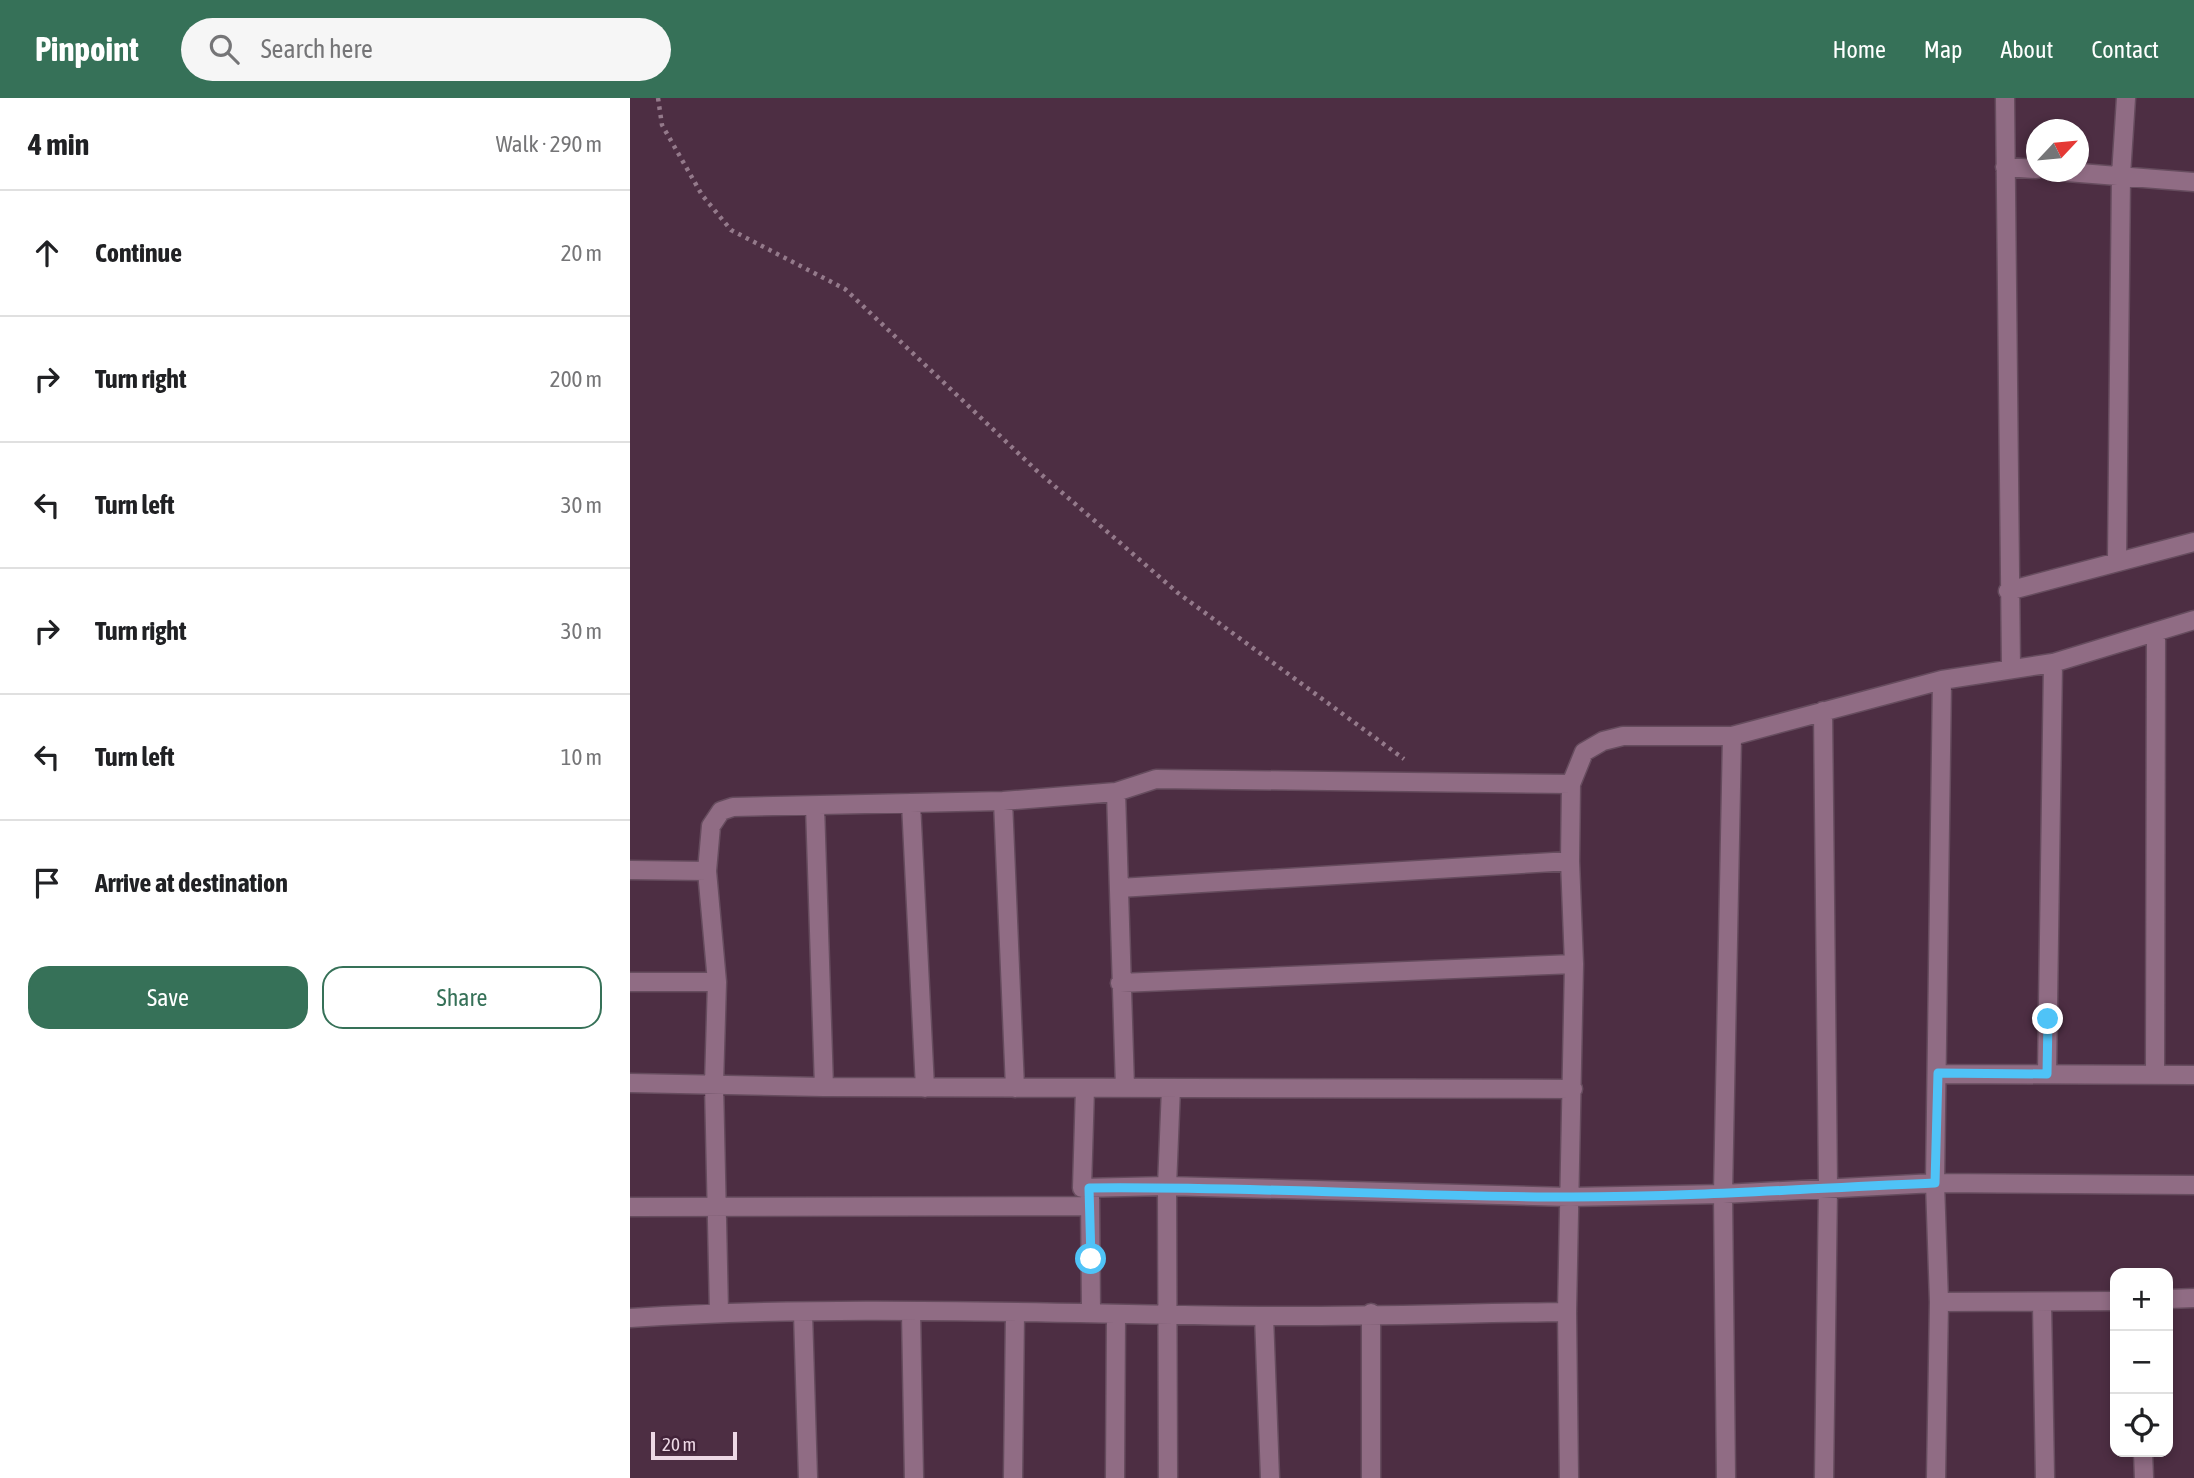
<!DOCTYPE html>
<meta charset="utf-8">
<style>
body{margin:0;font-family:"Asap Condensed",sans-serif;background:#f6f6f6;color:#202124}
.controls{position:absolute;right:21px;bottom:21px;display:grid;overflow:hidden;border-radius:14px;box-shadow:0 4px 10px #0003}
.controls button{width:63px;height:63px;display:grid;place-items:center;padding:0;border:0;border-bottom:2px solid #e0e0e0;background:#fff;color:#202124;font:35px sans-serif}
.compass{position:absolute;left:1396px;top:21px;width:63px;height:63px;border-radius:50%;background:#fff;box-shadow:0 4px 10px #0003;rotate:64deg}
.scale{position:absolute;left:21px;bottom:18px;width:86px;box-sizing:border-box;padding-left:7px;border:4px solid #edd8e5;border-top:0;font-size:19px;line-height:24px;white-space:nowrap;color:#edd8e5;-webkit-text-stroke:5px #422339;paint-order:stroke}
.stop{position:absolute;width:21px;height:21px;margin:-16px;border:5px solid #4fc3f7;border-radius:50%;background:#fff}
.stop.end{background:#4fc3f7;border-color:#fff;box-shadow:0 2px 7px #0008}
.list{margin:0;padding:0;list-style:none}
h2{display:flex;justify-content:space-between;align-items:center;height:91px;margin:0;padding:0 28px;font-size:30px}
h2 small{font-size:23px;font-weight:400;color:#757577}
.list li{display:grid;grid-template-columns:46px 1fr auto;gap:21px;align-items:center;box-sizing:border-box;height:126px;padding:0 28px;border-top:2px solid #e0e0e0}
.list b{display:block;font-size:26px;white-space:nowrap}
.list em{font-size:23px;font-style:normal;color:#757577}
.actions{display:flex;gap:14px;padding:21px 28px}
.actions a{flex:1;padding:16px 0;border:2px solid #367158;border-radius:21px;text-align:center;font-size:24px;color:#367158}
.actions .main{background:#367158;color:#fff}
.icon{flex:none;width:38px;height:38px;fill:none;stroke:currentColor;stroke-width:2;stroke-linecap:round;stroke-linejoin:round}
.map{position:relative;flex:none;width:1564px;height:1380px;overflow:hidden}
header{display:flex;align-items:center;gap:42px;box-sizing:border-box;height:98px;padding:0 35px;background:#367158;color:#fff}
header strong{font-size:33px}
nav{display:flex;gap:38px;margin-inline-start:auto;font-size:24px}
.search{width:490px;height:63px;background:#f6f6f6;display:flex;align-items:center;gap:18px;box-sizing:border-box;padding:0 24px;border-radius:38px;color:#757577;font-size:26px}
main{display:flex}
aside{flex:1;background:#fff}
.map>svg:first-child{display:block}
</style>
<header>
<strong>Pinpoint</strong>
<div class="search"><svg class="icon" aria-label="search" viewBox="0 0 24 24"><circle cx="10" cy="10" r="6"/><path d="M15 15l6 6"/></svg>Search here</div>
<nav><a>Home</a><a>Map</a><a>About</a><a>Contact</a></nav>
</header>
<main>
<aside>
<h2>4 min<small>Walk · 290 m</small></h2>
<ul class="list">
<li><svg class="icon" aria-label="ahead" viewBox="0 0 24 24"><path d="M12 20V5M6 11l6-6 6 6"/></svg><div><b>Continue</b></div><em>20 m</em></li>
<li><svg class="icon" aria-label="right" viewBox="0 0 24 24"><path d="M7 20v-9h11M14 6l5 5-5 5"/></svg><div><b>Turn right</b></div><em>200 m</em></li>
<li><svg class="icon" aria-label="left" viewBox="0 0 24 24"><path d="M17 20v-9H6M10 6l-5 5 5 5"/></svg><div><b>Turn left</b></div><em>30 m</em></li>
<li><svg class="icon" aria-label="right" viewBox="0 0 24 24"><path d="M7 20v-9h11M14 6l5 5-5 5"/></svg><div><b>Turn right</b></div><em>30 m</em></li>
<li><svg class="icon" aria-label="left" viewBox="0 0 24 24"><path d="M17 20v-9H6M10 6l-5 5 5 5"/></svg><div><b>Turn left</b></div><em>10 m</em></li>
<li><svg class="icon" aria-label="arrive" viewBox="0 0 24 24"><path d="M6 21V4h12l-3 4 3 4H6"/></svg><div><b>Arrive at destination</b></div></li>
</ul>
<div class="actions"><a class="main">Save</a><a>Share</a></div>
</aside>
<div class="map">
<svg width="1564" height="1380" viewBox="0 0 1564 1380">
<rect width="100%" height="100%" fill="#4d2e43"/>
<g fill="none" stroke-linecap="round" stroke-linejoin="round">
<g stroke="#664c5e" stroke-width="21">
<path id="street" d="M 1375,0 L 1381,570
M 1375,69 L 1406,71
M 1437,74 L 1564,84
M 1487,462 L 1491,77 L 1496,0
M 1378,493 L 1564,444
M 1193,613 L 1198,1089 L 1194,1380
M 486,694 L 495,990
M 373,703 L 385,990
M 281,705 L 295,990
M 185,708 L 194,989
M 0,772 L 77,773
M 489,790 L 940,763
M 0,884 L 87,884
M 490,885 L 944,866
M 1308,976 L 1564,977
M 1417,976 L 1423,565
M 1525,976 L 1526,534
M 0,985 L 194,989 L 943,991
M 455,990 L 452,1090 L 537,1088 L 939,1099 L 1093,1096 L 1305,1085 L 1564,1087
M 460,1097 L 461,1214
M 0,1109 L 460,1108
M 1538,1201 L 1564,1200
M 1309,1204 L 1485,1203
M 1412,1205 L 1415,1380
M 89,1214 L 84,986 L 87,884 L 77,773 L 81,728 L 91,713 L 103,709 L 373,703 L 486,694 L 526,681 L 941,686
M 281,1214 L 284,1380
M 173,1215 L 178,1380
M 741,1215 L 741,1380
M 634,1218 L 640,1380
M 0,1220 C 209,1206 420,1216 630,1218 C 732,1219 835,1215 937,1214
M 1513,1354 L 1514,1380
M 383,1380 L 385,1215
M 485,1380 L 486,1216
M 538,1380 L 537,1088 L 541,990
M 939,1380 L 937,1214 L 944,866 L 940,763 L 941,686 L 954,654 L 973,643 L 993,638 L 1102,638 L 1312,582 L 1423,565 L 1564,522
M 1096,1380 L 1093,1096 L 1102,638
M 1306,1380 L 1309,1204 L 1305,1085 L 1312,582"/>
</g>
<path stroke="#947a8b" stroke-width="4.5" stroke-dasharray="3.5 5" stroke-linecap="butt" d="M 28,0 L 32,27 L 72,97 L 101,132 L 215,191 L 406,372 L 548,495 L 774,661"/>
<use href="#street" stroke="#906c84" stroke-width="18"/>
</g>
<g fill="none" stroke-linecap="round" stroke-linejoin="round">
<path stroke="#4fc3f7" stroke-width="9" d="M 461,1161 L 459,1090 C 620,1088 780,1099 941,1099 C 1062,1099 1184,1090 1305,1085 L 1308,975 L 1417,976 L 1418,921"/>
</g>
</svg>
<div class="controls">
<button>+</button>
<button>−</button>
<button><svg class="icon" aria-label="locate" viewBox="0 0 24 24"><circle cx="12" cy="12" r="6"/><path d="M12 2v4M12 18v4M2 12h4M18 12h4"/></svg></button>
</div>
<svg class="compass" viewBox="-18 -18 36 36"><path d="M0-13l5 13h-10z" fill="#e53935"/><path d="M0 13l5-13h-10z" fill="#757577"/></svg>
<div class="scale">20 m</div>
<div class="stop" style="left:461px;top:1161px"></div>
<div class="stop end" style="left:1418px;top:921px"></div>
</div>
</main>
